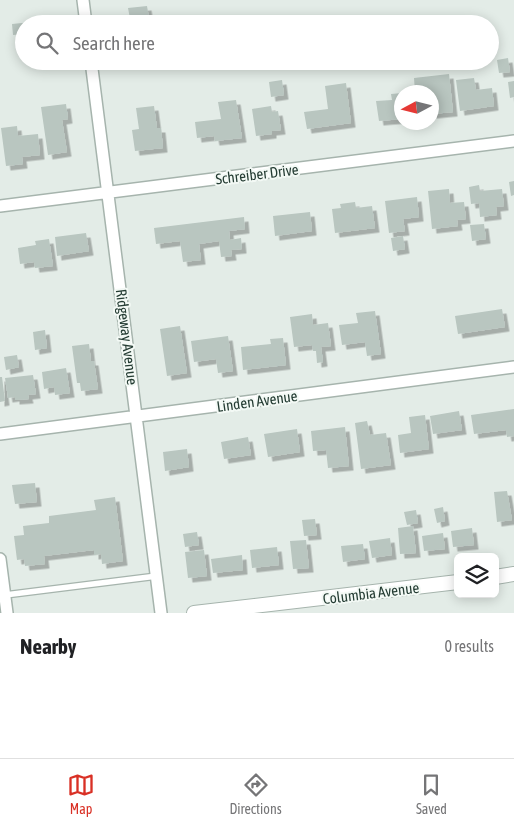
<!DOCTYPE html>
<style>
body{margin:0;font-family:"Asap Condensed",sans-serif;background:#f6f6f6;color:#202124}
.controls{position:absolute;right:15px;bottom:15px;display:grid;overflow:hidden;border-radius:8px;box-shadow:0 2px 12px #0003}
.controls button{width:45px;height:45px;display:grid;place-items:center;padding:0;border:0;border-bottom:1px solid #e0e0e0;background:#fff;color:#202124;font:25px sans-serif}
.compass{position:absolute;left:394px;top:85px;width:45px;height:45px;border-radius:50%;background:#fff;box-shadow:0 2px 12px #0003;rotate:263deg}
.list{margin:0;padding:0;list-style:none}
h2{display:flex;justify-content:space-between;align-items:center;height:65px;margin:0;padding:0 20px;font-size:21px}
h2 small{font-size:16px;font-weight:400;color:#757577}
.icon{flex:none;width:28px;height:28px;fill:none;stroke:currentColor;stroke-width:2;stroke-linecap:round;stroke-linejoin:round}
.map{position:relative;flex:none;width:514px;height:613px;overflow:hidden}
.search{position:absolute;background:#fff;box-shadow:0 2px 12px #0003;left:15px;right:15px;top:15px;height:55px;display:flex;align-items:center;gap:12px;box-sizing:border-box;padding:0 18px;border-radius:28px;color:#757577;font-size:19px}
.sheet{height:145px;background:#fff}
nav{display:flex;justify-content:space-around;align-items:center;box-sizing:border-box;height:70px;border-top:1px solid #e0e0e0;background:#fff;font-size:14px;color:#757577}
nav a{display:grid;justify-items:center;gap:2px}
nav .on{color:#d93025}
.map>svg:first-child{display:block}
</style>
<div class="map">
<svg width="514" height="613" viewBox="0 0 514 613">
<defs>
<filter id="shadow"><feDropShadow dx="4.5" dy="4.5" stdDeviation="0" flood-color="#0004"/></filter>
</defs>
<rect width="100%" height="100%" fill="#e3ece7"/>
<path fill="#b9c6c0" filter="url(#shadow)" d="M 147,6 L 150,24 L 131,24 L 128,8 Z
M 42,21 L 42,24 L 24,24 L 24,34 L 13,35 L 12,24 Z
M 508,58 L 510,72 L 499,73 L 497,60 Z
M 449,74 L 453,112 L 432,114 L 432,92 L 415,92 L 414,78 Z
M 474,78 L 476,90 L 492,88 L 494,106 L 460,111 L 456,80 Z
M 282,80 L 284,95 L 271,97 L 269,82 Z
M 514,81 L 514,97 L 510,98 L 508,82 Z
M 346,83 L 351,123 L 307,129 L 304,112 L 328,109 L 325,86 Z
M 402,93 L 402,119 L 379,121 L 376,101 L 392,100 L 391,94 Z
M 236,100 L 242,138 L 215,141 L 214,136 L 197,138 L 195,122 L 221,119 L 218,102 Z
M 66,104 L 68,119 L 62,120 L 67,152 L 48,155 L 41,107 Z
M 154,106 L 157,128 L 161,128 L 163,148 L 135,151 L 132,130 L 139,129 L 136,108 Z
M 271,106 L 272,112 L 278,111 L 281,130 L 272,131 L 272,134 L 256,136 L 252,109 Z
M 17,126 L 18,136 L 38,134 L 40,155 L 22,157 L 23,164 L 6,166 L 1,128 Z
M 514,181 L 514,195 L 511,196 L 509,182 Z
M 479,185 L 480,191 L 502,189 L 504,206 L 496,207 L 497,215 L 480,217 L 479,203 L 471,204 L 469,187 Z
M 449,189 L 450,203 L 464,202 L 466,219 L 457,220 L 458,226 L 432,229 L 428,191 Z
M 417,197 L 419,217 L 403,219 L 405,231 L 389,233 L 385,201 Z
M 355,202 L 356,208 L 372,206 L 375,228 L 335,233 L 332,209 L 341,208 L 340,204 Z
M 310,212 L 312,231 L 275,236 L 273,216 Z
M 244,217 L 245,229 L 229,231 L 230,240 L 241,238 L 242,249 L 231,250 L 232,256 L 221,257 L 219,241 L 199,244 L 201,260 L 183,262 L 180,241 L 156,244 L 154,228 Z
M 484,224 L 486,239 L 472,241 L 470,225 Z
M 86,233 L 89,251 L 57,256 L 55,237 Z
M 403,236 L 405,249 L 393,251 L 391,238 Z
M 49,239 L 53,266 L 35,268 L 34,262 L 20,264 L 18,248 L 36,245 L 35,241 Z
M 502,309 L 505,327 L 458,334 L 455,316 Z
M 375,311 L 381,354 L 367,356 L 365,342 L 342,345 L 339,325 L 358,323 L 356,313 Z
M 312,314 L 313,325 L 328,323 L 331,346 L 321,347 L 323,362 L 317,363 L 316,351 L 313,351 L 312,345 L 294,347 L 290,317 Z
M 180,326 L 187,373 L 167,376 L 160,329 Z
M 45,330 L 47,348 L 35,350 L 33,332 Z
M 228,336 L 233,371 L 218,373 L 216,359 L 194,362 L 191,341 Z
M 283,338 L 286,365 L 243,370 L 241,347 L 271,344 L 270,339 Z
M 89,344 L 91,361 L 94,361 L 98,389 L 81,391 L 80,383 L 77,383 L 72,346 Z
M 17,355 L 19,367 L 6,370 L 4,357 Z
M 66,368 L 70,393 L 55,395 L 54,387 L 44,389 L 42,372 Z
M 33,375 L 36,394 L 28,395 L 29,399 L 15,400 L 15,397 L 8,398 L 5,378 Z
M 0,377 L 2,377 L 5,401 L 0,402 Z
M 514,409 L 514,436 L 507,437 L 506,430 L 474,434 L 471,415 Z
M 459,411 L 462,430 L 433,434 L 430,416 Z
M 425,415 L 429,449 L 400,453 L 398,435 L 411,433 L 409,417 Z
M 367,421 L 370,435 L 386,433 L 391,465 L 361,469 L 355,423 Z
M 345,427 L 349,466 L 328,468 L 326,450 L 313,451 L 311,431 Z
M 297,429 L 300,452 L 268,457 L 264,434 Z
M 248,437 L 251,455 L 224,459 L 221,442 Z
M 187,449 L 189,467 L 165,471 L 163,452 Z
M 35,483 L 37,502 L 15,504 L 12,485 Z
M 507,491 L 512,520 L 497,522 L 494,492 Z
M 115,497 L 123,561 L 102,564 L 101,554 L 94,555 L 94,550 L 44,556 L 45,564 L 25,566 L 24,559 L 17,560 L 14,536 L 24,535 L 23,526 L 49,523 L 49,516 L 96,510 L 94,500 Z
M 443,507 L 445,521 L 437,523 L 434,509 Z
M 416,510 L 418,523 L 407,525 L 404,512 Z
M 315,519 L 317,535 L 304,536 L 302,520 Z
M 413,526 L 416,553 L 400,554 L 398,528 Z
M 472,528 L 474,545 L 453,547 L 451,531 Z
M 197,532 L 199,545 L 185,547 L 183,534 Z
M 443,533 L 445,549 L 424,551 L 422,536 Z
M 390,538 L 392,555 L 372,558 L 369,541 Z
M 306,540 L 309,568 L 293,569 L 290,541 Z
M 363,544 L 365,559 L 343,562 L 341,546 Z
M 277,547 L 279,565 L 252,568 L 250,550 Z
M 204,550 L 207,576 L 188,578 L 185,552 Z
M 242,555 L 243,570 L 213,573 L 211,559 Z"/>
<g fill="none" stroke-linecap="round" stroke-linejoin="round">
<g stroke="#a6b4ad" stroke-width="8">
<path id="service" d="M 5,595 L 157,576"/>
</g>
<g stroke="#a6b4ad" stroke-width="14">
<path id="minor" d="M 83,0 L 86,24
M 91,61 L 161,613
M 0,206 L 514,141
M 0,434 L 514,367
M 0,559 L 7,613"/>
</g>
<g stroke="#a6b4ad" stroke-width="16">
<path id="tertiary" d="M 495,577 L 514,574
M 194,613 L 458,582"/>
</g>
<use href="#service" stroke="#fff" stroke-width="5.5"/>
<use href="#minor" stroke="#fff" stroke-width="11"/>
<use href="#tertiary" stroke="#fff" stroke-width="14"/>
</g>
<g text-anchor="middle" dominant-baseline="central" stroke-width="4" stroke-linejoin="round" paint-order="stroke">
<g font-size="15" fill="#243c33" stroke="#f3f9f5">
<text transform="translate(257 174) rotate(-7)">Schreiber Drive</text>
<text transform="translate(127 337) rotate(83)">Ridgeway Avenue</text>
<text transform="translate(257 401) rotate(-8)">Linden Avenue</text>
<text transform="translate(371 593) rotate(-7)">Columbia Avenue</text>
</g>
</g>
</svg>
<div class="controls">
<button><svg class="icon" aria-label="layers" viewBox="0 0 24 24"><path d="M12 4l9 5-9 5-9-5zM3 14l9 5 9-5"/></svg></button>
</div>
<svg class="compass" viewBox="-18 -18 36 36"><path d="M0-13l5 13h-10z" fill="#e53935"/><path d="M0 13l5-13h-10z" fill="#757577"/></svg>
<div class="search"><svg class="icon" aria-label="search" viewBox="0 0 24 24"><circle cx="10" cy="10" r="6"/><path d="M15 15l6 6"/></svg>Search here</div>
</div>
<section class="sheet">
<h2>Nearby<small>0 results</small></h2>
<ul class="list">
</ul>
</section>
<nav>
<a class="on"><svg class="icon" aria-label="map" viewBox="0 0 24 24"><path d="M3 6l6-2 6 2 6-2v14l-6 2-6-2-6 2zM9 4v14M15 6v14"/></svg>Map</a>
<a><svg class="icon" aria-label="directions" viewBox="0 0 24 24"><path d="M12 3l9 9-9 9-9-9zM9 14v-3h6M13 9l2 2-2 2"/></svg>Directions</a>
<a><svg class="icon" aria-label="saved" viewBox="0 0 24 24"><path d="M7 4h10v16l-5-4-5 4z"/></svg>Saved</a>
</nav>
